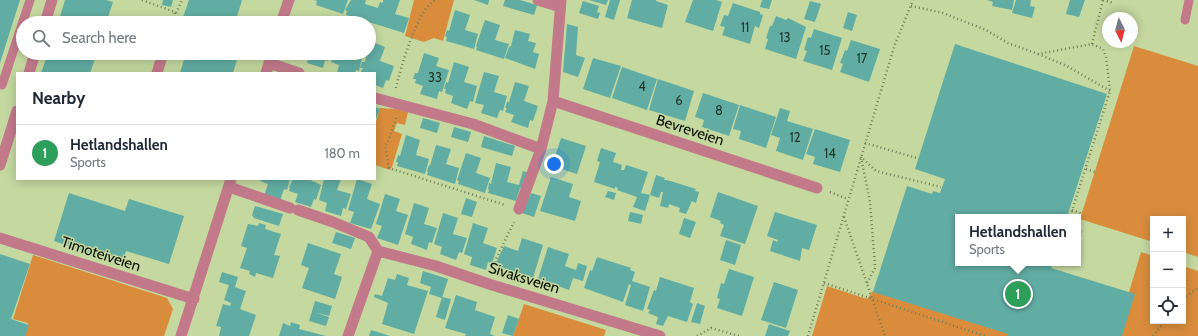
<!DOCTYPE html>
<meta charset="utf-8">
<style>
body{margin:0;font-family:Cabin,sans-serif;background:#f2f2f3;color:#1f2937}
.controls{position:absolute;right:12px;bottom:12px;display:grid;overflow:hidden;border-radius:0px;box-shadow:0 2px 10px #0003}
.controls button{width:36px;height:36px;display:grid;place-items:center;padding:0;border:0;border-bottom:1px solid #e0e1e3;background:#fff;color:#1f2937;font:20px sans-serif}
.compass{position:absolute;left:1102px;top:12px;width:36px;height:36px;border-radius:50%;background:#fff;box-shadow:0 2px 10px #0003;rotate:174deg}
.you{position:absolute;left:554px;top:164px;width:14px;height:14px;margin:-10px;border:3px solid #fff;border-radius:50%;background:#1a73e8;box-shadow:0 0 0 6px #1a73e833}
.badge{display:grid;place-items:center;width:26px;height:26px;border-radius:50%;background:#ea580c;color:#fff;font-size:13px;font-weight:700}
.pin{position:absolute;translate:-50% -50%;border:2px solid #fff;box-shadow:0 1px 4px #0006}
.popup{position:absolute;left:955px;top:214px;width:126px;height:52px;box-sizing:border-box;display:grid;place-content:center;border-radius:0px;background:#fff;filter:drop-shadow(0 1px 3px #0005);font-size:13px;white-space:nowrap;color:#747a83}
.popup b{font-size:15px;color:#1f2937}
.popup::after{content:'';position:absolute;left:50%;top:100%;margin-left:-8px;border:8px solid transparent;border-top-color:#fff}
.list{margin:0;padding:0;list-style:none}
h2{display:flex;justify-content:space-between;align-items:center;height:52px;margin:0;padding:0 16px;font-size:17px}
h2 small{font-size:13px;font-weight:400;color:#747a83}
.list li{display:grid;grid-template-columns:26px 1fr auto;gap:12px;align-items:center;box-sizing:border-box;height:56px;padding:0 16px;border-top:1px solid #e0e1e3}
.list b{display:block;font-size:15px;white-space:nowrap}
.list p{margin:0;font-size:13px;white-space:nowrap;color:#747a83}
.list em{font-size:13px;font-style:normal;color:#747a83}
.icon{flex:none;width:22px;height:22px;fill:none;stroke:currentColor;stroke-width:2;stroke-linecap:round;stroke-linejoin:round}
.map{position:relative;flex:none;width:1198px;height:336px;overflow:hidden}
.search{position:absolute;background:#fff;box-shadow:0 2px 10px #0003;left:16px;top:16px;width:360px;height:44px;display:flex;align-items:center;gap:10px;box-sizing:border-box;padding:0 14px;border-radius:22px;color:#747a83;font-size:15px}
.panel{position:absolute;background:#fff;box-shadow:0 2px 10px #0003;left:16px;top:72px;width:360px;height:108px;border-radius:0px}
.map>svg:first-child{display:block}
</style>
<div class="map">
<svg width="1198" height="336" viewBox="0 0 1198 336">
<rect width="100%" height="100%" fill="#c4d8a0"/>
<path fill="#d98d3c" d="M 414,0 L 454,0 L 443,41 L 434,38 L 424,42 L 405,36 Z
M 1134,46 L 1198,66 L 1198,257 L 1183,252 L 1183,219 L 1153,219 L 1153,242 L 1080,219 Z
M 380,108 L 396,109 L 408,112 L 405,125 L 397,123 L 394,131 L 402,134 L 392,167 L 390,170 L 375,165 L 375,125 Z
M 1141,252 L 1153,256 L 1153,321 L 1183,321 L 1183,266 L 1198,271 L 1198,336 L 1116,336 Z
M 33,255 L 167,298 L 173,309 L 164,336 L 24,336 L 28,323 L 13,319 Z
M 827,286 L 867,299 L 873,291 L 1018,336 L 812,336 Z
M 524,304 L 606,330 L 604,336 L 513,336 Z"/>
<path fill="#62ada3" d="M 0,0 L 20,0 L 0,63 Z
M 65,0 L 106,0 L 113,2 L 106,23 L 58,23 Z
M 163,0 L 173,0 L 171,7 L 162,5 Z
M 189,0 L 242,0 L 235,23 L 181,23 Z
M 314,0 L 348,0 L 343,14 L 316,5 L 317,1 Z
M 351,0 L 366,0 L 365,4 L 378,8 L 380,2 L 383,3 L 383,0 L 400,0 L 395,14 L 409,18 L 404,33 L 346,15 L 347,11 L 345,10 Z
M 474,0 L 489,0 L 488,5 Z
M 505,0 L 520,0 L 537,5 L 534,15 L 503,6 Z
M 589,0 L 608,0 L 606,5 Z
M 610,0 L 620,0 L 614,20 L 605,17 Z
M 632,0 L 656,0 L 656,1 L 668,5 L 662,28 L 627,18 Z
M 693,0 L 716,0 L 722,2 L 713,31 L 685,22 Z
M 762,0 L 772,0 L 769,9 L 760,7 Z
M 987,0 L 1014,0 L 1012,10 L 992,6 L 993,2 Z
M 1016,0 L 1031,0 L 1030,6 L 1035,7 L 1032,18 L 1012,13 Z
M 1070,0 L 1085,0 L 1079,17 L 1066,14 Z
M 583,1 L 599,6 L 597,12 L 600,13 L 598,19 L 579,13 Z
M 810,1 L 821,4 L 815,22 L 804,19 Z
M 733,3 L 760,12 L 760,14 L 763,15 L 759,28 L 755,26 L 750,44 L 722,35 L 725,27 L 720,26 L 724,15 L 728,16 Z
M 455,10 L 470,15 L 465,30 L 478,34 L 474,49 L 446,41 L 447,37 L 445,36 L 447,30 L 449,31 Z
M 848,12 L 857,15 L 852,31 L 843,28 Z
M 776,16 L 786,20 L 788,18 L 806,27 L 796,59 L 765,49 L 768,39 L 766,38 L 770,26 L 772,26 Z
M 485,20 L 500,25 L 495,40 L 509,44 L 504,59 L 476,50 L 477,47 L 476,46 Z
M 567,24 L 578,27 L 576,55 L 585,58 L 578,77 L 563,72 Z
M 814,29 L 842,38 L 832,70 L 803,61 L 807,51 L 804,50 L 808,37 L 811,38 Z
M 515,30 L 530,34 L 528,41 L 536,43 L 533,52 L 539,54 L 535,69 L 505,58 L 509,47 L 511,46 Z
M 851,40 L 880,49 L 869,82 L 840,72 L 843,64 L 840,63 L 845,50 L 847,51 Z
M 370,41 L 385,47 L 380,61 L 394,66 L 389,81 L 386,80 L 383,88 L 375,85 L 375,73 L 361,72 L 363,68 L 360,68 L 362,62 L 365,62 L 367,53 L 369,53 Z
M 955,44 L 1107,94 L 1067,217 L 958,217 L 958,263 L 1053,263 L 1051,268 L 1135,294 L 1122,336 L 1007,336 L 1008,334 L 873,292 L 907,186 L 932,194 L 933,191 L 940,193 L 945,179 L 915,169 Z
M 48,53 L 97,53 L 90,73 L 41,73 Z
M 186,53 L 239,53 L 233,73 L 180,73 Z
M 304,53 L 363,53 L 359,71 L 356,70 L 355,73 L 337,73 L 339,65 L 331,62 L 332,59 L 329,58 L 328,61 L 325,60 L 323,68 L 307,63 L 309,55 Z
M 424,53 L 439,58 L 436,66 L 449,70 L 442,92 L 439,91 L 437,99 L 420,94 L 423,86 L 415,83 L 416,79 L 413,79 L 415,73 L 418,73 Z
M 593,58 L 621,66 L 610,98 L 583,89 Z
M 454,62 L 469,67 L 464,82 L 477,86 L 473,102 L 470,101 L 467,109 L 451,103 L 453,96 L 445,93 L 446,89 L 444,89 L 446,82 L 448,83 Z
M 622,67 L 657,79 L 647,110 L 612,98 Z
M 484,72 L 499,76 L 494,92 L 507,96 L 503,111 L 500,110 L 497,118 L 481,113 L 484,105 L 475,103 Z
M 658,79 L 694,91 L 685,121 L 649,110 Z
M 515,82 L 529,86 L 524,101 L 538,106 L 533,121 L 530,120 L 528,128 L 511,122 L 514,115 L 505,112 L 507,108 L 505,108 L 507,102 L 509,102 Z
M 703,93 L 739,105 L 729,136 L 702,127 L 704,120 L 695,117 Z
M 740,105 L 776,117 L 766,148 L 739,139 L 741,131 L 733,129 Z
M 375,107 L 380,109 L 376,119 L 375,119 Z
M 780,108 L 790,111 L 787,121 L 813,129 L 803,160 L 776,151 L 780,138 L 771,135 Z
M 423,118 L 440,123 L 437,133 L 420,128 Z
M 454,127 L 471,132 L 468,142 L 451,137 Z
M 815,129 L 850,140 L 840,172 L 813,164 L 815,157 L 806,154 Z
M 406,135 L 420,140 L 416,155 L 429,159 L 425,174 L 397,166 L 398,162 L 396,162 L 398,155 L 400,156 Z
M 484,136 L 515,146 L 512,156 L 481,147 Z
M 561,138 L 586,146 L 577,174 L 552,166 Z
M 436,145 L 451,149 L 446,164 L 459,168 L 455,184 L 427,175 L 428,172 L 427,171 L 429,165 L 430,166 Z
M 601,148 L 616,153 L 613,162 L 622,165 L 621,170 L 624,170 L 626,165 L 648,172 L 641,193 L 650,195 L 645,211 L 633,207 L 637,197 L 617,190 L 618,188 L 615,187 L 615,189 L 594,182 L 600,162 L 597,161 Z
M 466,153 L 481,158 L 476,173 L 490,178 L 485,193 L 458,184 L 459,181 L 457,180 Z
M 496,163 L 511,167 L 507,182 L 519,185 L 523,171 L 529,173 L 522,189 L 520,188 L 516,201 L 488,193 L 489,190 L 488,189 L 489,183 L 491,184 Z
M 656,175 L 665,178 L 664,180 L 667,180 L 696,189 L 695,191 L 699,192 L 696,203 L 692,201 L 686,214 L 679,212 L 680,208 L 669,204 L 668,208 L 660,206 L 663,192 L 661,192 L 659,198 L 650,195 Z
M 551,177 L 573,184 L 569,197 L 581,201 L 575,221 L 540,211 Z
M 260,179 L 290,179 L 287,190 L 284,189 L 280,201 L 264,196 L 268,184 L 260,181 Z
M 293,179 L 308,179 L 321,185 L 316,200 L 314,199 L 311,207 L 295,202 L 298,194 L 289,191 L 290,188 L 289,187 Z
M 324,179 L 341,179 L 337,190 L 351,194 L 346,209 L 343,208 L 341,216 L 325,211 L 327,203 L 319,200 Z
M 357,179 L 372,184 L 367,199 L 380,204 L 371,229 L 350,223 L 354,212 L 348,210 Z
M 608,191 L 616,193 L 614,200 L 605,197 Z
M 718,192 L 758,206 L 745,244 L 720,236 L 724,225 L 720,223 L 721,221 L 710,217 Z
M 69,193 L 125,211 L 129,199 L 184,216 L 169,264 L 126,251 L 122,264 L 54,241 Z
M 531,193 L 541,196 L 534,217 L 522,213 Z
M 385,194 L 400,199 L 396,211 L 408,215 L 398,245 L 377,238 L 382,226 L 376,224 Z
M 466,198 L 477,202 L 472,217 L 461,214 Z
M 414,203 L 429,208 L 424,224 L 437,228 L 432,243 L 429,242 L 427,250 L 411,244 L 413,237 L 405,234 Z
M 255,206 L 283,214 L 279,226 L 254,218 L 252,215 Z
M 630,212 L 643,215 L 641,224 L 628,221 Z
M 775,212 L 817,225 L 809,250 L 802,248 L 800,261 L 770,251 L 773,240 L 777,242 L 778,240 L 767,236 Z
M 443,213 L 458,218 L 453,234 L 467,238 L 462,253 L 459,252 L 456,260 L 440,254 L 442,247 L 434,244 Z
M 684,218 L 696,222 L 690,238 L 679,234 Z
M 259,223 L 266,225 L 265,229 L 281,234 L 274,255 L 280,256 L 273,278 L 256,273 L 255,277 L 249,274 L 250,271 L 240,268 L 247,248 L 241,246 L 248,224 L 258,226 Z
M 473,223 L 488,228 L 483,243 L 497,248 L 492,263 L 488,262 L 486,270 L 470,265 L 472,257 L 464,254 Z
M 336,232 L 355,238 L 351,249 L 332,243 Z
M 522,238 L 543,245 L 533,278 L 495,265 L 504,246 L 518,251 Z
M 726,240 L 741,245 L 735,265 L 720,260 Z
M 308,243 L 341,254 L 334,274 L 342,277 L 335,299 L 302,288 L 309,268 L 301,265 Z
M 548,247 L 569,254 L 565,266 L 576,270 L 578,263 L 587,266 L 583,281 L 573,278 L 569,290 L 538,279 Z
M 0,254 L 30,264 L 11,319 L 29,325 L 25,336 L 0,336 Z
M 597,257 L 631,268 L 630,270 L 635,272 L 632,281 L 650,287 L 643,311 L 625,305 L 631,285 L 629,284 L 623,302 L 584,288 L 590,270 L 592,271 Z
M 729,269 L 754,277 L 742,316 L 717,308 L 720,299 L 717,298 L 721,283 L 724,284 Z
M 423,271 L 448,279 L 442,298 L 429,294 L 431,287 L 420,283 Z
M 222,272 L 238,277 L 235,287 L 219,282 Z
M 397,274 L 409,278 L 407,285 L 428,291 L 414,334 L 382,324 L 388,303 L 374,297 L 375,294 L 382,296 L 388,278 L 395,280 Z
M 660,277 L 694,288 L 690,302 L 693,304 L 687,322 L 668,316 L 663,326 L 656,324 L 658,317 L 648,313 L 650,310 L 647,309 L 654,290 L 656,291 Z
M 774,282 L 798,290 L 786,328 L 761,320 Z
M 229,285 L 246,291 L 240,309 L 256,315 L 249,336 L 219,336 L 221,327 L 216,326 L 223,304 L 230,306 L 231,303 L 224,300 Z
M 456,295 L 477,302 L 475,310 L 495,317 L 490,334 L 495,336 L 465,336 L 466,334 L 445,328 Z
M 442,297 L 451,299 L 445,320 L 436,317 Z
M 315,301 L 332,306 L 329,316 L 314,312 L 329,317 L 326,326 L 309,321 Z
M 697,303 L 705,306 L 700,324 L 691,322 Z
M 508,315 L 519,319 L 513,336 L 502,333 Z
M 291,322 L 300,325 L 299,329 L 326,336 L 279,336 L 283,323 L 290,326 Z
M 769,324 L 790,331 L 788,336 L 765,336 Z
M 371,330 L 390,336 L 369,336 Z"/>
<g fill="none" stroke-linecap="round" stroke-linejoin="round">
<path stroke="#707e59" stroke-width="2.5" stroke-dasharray="1 3" stroke-linecap="butt" d="M 142,0 L 175,12 L 173,23
M 1103,0 L 1113,3
M 911,6 L 943,13 L 986,30 L 1008,43 L 1038,54 L 1092,44 L 1103,49 L 1106,57 L 1110,91 L 1070,217
M 176,13 L 182,0
M 1092,44 L 1103,0
M 1038,54 L 1067,66 L 1110,91
M 396,88 C 400,70 418,6 436,0
M 396,118 L 388,142 L 385,145 L 389,168 L 505,205
M 865,143 L 917,158
M 1086,169 L 1095,172
M 830,192 L 848,199
M 1072,210 L 1082,214
M 844,217 L 885,336
M 1078,230 L 1082,232
M 493,270 L 496,259 L 514,222
M 824,283 L 985,336
M 867,283 L 875,268 L 874,253 L 870,202 L 861,157 L 876,171 L 941,187
M 1183,299 L 1198,288
M 697,336 L 711,328 L 739,336
M 808,336 L 894,47 L 913,0
M 1153,336 L 1165,321"/>
<path stroke="#c27a8b" stroke-width="9" d="M 1185,20 L 1189,0
M 2,85 L 30,0"/>
<path stroke="#c27a8b" stroke-width="11" d="M 538,0 L 560,7
M 561,0 L 553,101 L 817,188
M 45,23 L 52,0
M 281,23 L 289,0
M 269,63 L 299,73
M 29,73 L 35,53
M 157,73 L 163,53
M 266,73 L 272,53
M 375,98 L 473,124 L 541,149 L 553,101
M 0,165 L 17,111
M 229,187 L 290,208
M 519,209 L 541,149
M 298,210 L 333,222 L 369,237 L 378,251
M 0,238 L 194,299
M 181,336 L 231,179
M 348,336 L 378,251 L 436,266 L 489,284 L 660,336"/>
</g>
<g text-anchor="middle" dominant-baseline="central" stroke-width="3" stroke-linejoin="round" paint-order="stroke">
<g font-size="13" fill="#1f3629">
<text x="745" y="27">11</text>
<text x="785" y="37">13</text>
<text x="825" y="50">15</text>
<text x="862" y="58">17</text>
<text x="435" y="77">33</text>
<text x="642" y="86">4</text>
<text x="679" y="100">6</text>
<text x="719" y="110">8</text>
<text x="795" y="137">12</text>
<text x="830" y="153">14</text>
</g>
<g font-size="15" fill="#090f00" stroke="#c4d8a0">
<text transform="translate(690 130) rotate(18)">Bevreveien</text>
<text transform="translate(101 254) rotate(18)">Timoteiveien</text>
<text transform="translate(524 278) rotate(17)">Sivaksveien</text>
</g>
</g>
</svg>
<div class="controls">
<button>+</button>
<button>−</button>
<button><svg class="icon" aria-label="locate" viewBox="0 0 24 24"><circle cx="12" cy="12" r="6"/><path d="M12 2v4M12 18v4M2 12h4M18 12h4"/></svg></button>
</div>
<svg class="compass" viewBox="-18 -18 36 36"><path d="M0-13l5 13h-10z" fill="#e53935"/><path d="M0 13l5-13h-10z" fill="#747a83"/></svg>
<div class="you"></div>
<div class="pin badge" style="left:1018px;top:294px;background:#2e9e5b">1</div>
<div class="popup"><b>Hetlandshallen</b>Sports</div>
<div class="search"><svg class="icon" aria-label="search" viewBox="0 0 24 24"><circle cx="10" cy="10" r="6"/><path d="M15 15l6 6"/></svg>Search here</div>
<section class="panel">
<h2>Nearby<small></small></h2>
<ul class="list">
<li><span class="badge" style="background:#2e9e5b">1</span><div><b>Hetlandshallen</b><p>Sports</p></div><em>180 m</em></li>
</ul>
</section>
</div>
